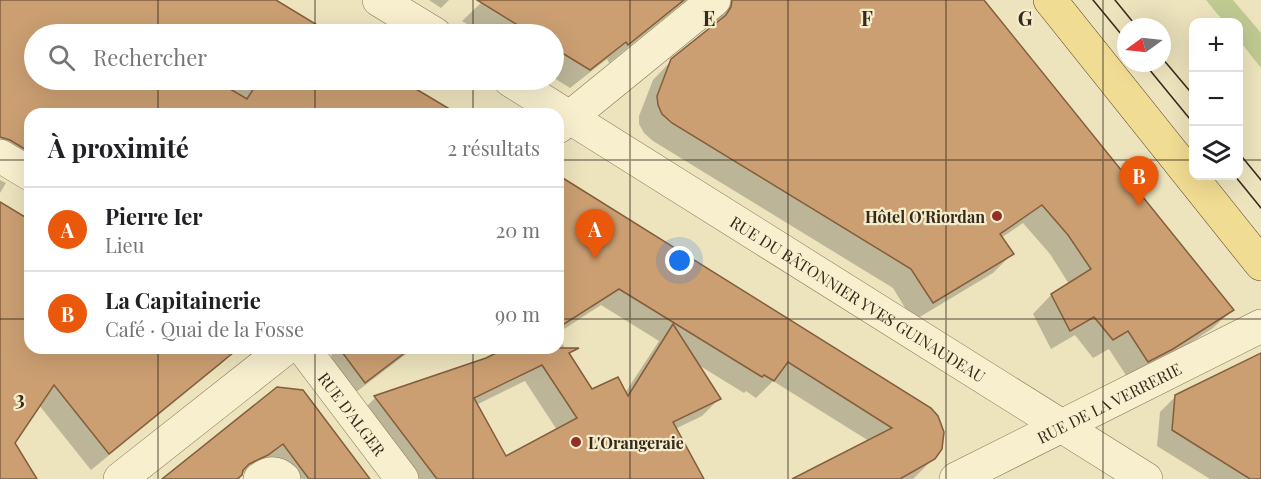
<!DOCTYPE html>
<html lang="fr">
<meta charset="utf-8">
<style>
body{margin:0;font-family:"Playfair Display",serif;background:#f2f2f2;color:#202124}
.controls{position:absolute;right:18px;top:18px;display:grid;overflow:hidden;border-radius:12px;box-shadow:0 6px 24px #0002}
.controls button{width:54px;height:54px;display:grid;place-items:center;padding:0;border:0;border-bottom:2px solid #e0e0e0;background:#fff;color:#202124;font:30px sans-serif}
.compass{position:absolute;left:1117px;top:18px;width:54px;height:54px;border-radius:50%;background:#fff;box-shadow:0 6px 24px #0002;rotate:255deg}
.you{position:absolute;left:680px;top:261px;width:21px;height:21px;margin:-15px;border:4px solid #fff;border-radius:50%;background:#1a73e8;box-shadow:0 0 0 9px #1a73e833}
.badge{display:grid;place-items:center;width:39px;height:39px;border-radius:50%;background:#ea580c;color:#fff;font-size:20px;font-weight:700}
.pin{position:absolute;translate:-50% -50px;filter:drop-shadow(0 2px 3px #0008)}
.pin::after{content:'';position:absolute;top:32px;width:21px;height:18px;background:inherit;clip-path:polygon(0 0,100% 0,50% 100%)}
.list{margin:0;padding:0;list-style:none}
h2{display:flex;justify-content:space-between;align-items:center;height:78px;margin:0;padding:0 24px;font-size:26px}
h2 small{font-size:20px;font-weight:400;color:#757577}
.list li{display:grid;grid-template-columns:39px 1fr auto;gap:18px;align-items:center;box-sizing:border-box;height:84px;padding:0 24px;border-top:2px solid #e0e0e0}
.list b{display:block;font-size:22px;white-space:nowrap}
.list p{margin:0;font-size:20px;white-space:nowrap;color:#757577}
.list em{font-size:20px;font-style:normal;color:#757577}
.icon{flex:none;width:33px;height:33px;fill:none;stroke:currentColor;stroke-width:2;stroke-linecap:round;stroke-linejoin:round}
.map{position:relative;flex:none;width:1261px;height:479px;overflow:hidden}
.search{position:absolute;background:#fff;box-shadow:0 6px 24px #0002;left:24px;top:24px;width:540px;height:66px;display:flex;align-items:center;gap:15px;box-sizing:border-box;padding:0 21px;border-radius:33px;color:#757577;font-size:22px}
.panel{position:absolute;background:#fff;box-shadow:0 6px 24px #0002;left:24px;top:108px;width:540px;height:246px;border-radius:18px}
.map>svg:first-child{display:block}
</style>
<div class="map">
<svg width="1261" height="479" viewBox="0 0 1261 479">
<rect width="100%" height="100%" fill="#ede3bd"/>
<path fill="#bfca91" d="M 1206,0 L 1233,0 L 1261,33 L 1261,68 L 1239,40 L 1238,22 L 1224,22 Z"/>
<path fill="#0003" fill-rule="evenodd" d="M 0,0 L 273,0 L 328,34 L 34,34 L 34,80 L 398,80 L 453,114 L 30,114 L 30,171 L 0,162 Z
M 429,0 L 449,0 L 441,8 Z
M 484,0 L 690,0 L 682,4 L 609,63 L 607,59 L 570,88 L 554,78 L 554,34 L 483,34 L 462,21 Z
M 692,0 L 982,0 L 1232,310 L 1213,328 L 1152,368 L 1129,380 L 1109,349 L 1093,358 L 1075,335 L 1051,349 L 1033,314 L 1051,295 L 1069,284 L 1050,254 L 1023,223 L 1001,238 L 1012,254 L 993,273 L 913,321 L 893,288 L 653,141 L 644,133 L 639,124 L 639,116 L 653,80 L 672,60 L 713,27 L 714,17 Z
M 0,180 L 6,183 L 0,193 Z
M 558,182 L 934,458 L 913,479 L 796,479 L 869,441 L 773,381 L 756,398 L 746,391 L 744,393 L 697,364 L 719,399 L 702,416 L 675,429 L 702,479 L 406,479 L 358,415 L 375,398 L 486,359 L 501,353 L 498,348 L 558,348 L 558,337 L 591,391 L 625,393 L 659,341 L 601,305 L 558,333 ZM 525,381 L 557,430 L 506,458 L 476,405 Z
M 30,227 L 30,348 L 237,348 L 221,364 L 91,470 L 39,405 L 13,443 L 36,479 L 0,479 L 0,247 Z
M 336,348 L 414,348 L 347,399 L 329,376 L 332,351 Z
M 1261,355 L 1261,479 L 1210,479 L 1157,446 L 1160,412 L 1176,396 Z
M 277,389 L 368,479 L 280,479 L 246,471 L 241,474 L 240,479 L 164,479 Z"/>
<path fill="#cb9f72" stroke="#835e3c" stroke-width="1.5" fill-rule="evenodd" d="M 0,0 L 276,0 L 332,34 L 34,34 L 34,80 L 215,80 L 247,99 L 259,80 L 401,80 L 458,114 L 30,114 L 30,148 L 28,151 L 10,140 L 0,137 Z
M 477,0 L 684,0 L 628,45 L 626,42 L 590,70 L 554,48 L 554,34 L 532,34 Z
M 732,0 L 984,0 L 1234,310 L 1173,349 L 1148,362 L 1128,331 L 1113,340 L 1094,317 L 1070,331 L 1051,294 L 1091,269 L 1068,235 L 1042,205 L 1000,234 L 1014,254 L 933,303 L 911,269 L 672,123 L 662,114 L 658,105 L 657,96 L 671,59 L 726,15 L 731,7 Z
M 558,175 L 931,408 L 938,416 L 944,432 L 942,449 L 935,459 L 900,479 L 792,479 L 892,428 L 788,362 L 774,381 L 764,375 L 762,377 L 619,289 L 558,328 Z
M 0,202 L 30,220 L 30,348 L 239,348 L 109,454 L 54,385 L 15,443 L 37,479 L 0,479 Z
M 673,324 L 721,399 L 673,422 L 704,479 L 437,479 L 374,396 L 486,358 L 506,348 L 579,348 L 569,353 L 592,389 L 618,377 L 628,396 ZM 542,365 L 577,418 L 506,456 L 474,398 Z
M 339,348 L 411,348 L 365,383 Z
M 1261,353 L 1261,479 L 1250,479 L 1172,430 L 1175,395 Z
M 277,387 L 303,390 L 370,479 L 309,479 L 283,444 L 268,455 L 249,464 L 243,470 L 242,475 L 237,479 L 162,479 Z"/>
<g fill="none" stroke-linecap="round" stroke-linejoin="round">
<g stroke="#847356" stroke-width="34">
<g id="minor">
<path d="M 379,0 L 435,34"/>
<path id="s1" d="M 510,80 L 1146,479"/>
<path d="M 558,127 L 714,0"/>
<path d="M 0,156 L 30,174"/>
<path id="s2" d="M 303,348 L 402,479"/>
<path d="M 120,479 L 286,348"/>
<path d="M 260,479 C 268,473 276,471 284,479"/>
<path id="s3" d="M 956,479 L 1261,326"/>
</g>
</g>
<g stroke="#52402b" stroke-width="34">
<path id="major" d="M 1050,0 L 1261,264"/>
</g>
<use href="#minor" stroke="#f8efcf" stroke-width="33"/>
<use href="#major" stroke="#f1dc93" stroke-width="33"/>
<path stroke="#34291b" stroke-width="1.5" d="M 1093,0 L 1126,40
M 1115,0 L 1137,27
M 1162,58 L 1194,96
M 1144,63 L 1194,124
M 1238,152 L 1261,180
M 1235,176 L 1261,208"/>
</g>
<path fill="none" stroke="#34291b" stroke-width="1.5" stroke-opacity="0.55" d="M 158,0 L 158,34M 315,0 L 315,34M 473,0 L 473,34M 630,0 L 630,479M 788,0 L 788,479M 946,0 L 946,479M 1103,0 L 1103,479M 158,80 L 158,114M 315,80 L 315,114M 473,80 L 473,114M 0,160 L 30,160M 558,160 L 1194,160M 1238,160 L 1261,160M 0,319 L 30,319M 558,319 L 1261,319M 158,348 L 158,479M 315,348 L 315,479M 473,348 L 473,479"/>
<g fill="#932f27" stroke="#f5eccc" stroke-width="2">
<circle cx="997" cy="216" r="6"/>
<circle cx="576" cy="442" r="6"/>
</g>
<g text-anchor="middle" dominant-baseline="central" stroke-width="4.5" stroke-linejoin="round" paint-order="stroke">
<g font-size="16" font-weight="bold" fill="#34291b" stroke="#f5eccc" text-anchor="end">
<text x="985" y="216">Hôtel O'Riordan</text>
<text x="588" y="442" text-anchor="start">L'Orangeraie</text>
</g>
<g font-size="16" fill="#34291b" stroke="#f5eccc">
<text stroke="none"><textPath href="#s1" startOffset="411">RUE DU BÂTONNIER YVES GUINAUDEAU</textPath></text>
<text stroke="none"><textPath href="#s3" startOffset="171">RUE DE LA VERRERIE</textPath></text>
<text stroke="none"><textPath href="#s2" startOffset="82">RUE D'ALGER</textPath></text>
</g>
</g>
<g font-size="20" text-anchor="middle" font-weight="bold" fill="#34291b" stroke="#f5eccc" stroke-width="4.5" stroke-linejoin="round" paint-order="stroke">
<text x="709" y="26">E</text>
<text x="867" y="26">F</text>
<text x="1025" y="26">G</text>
<text x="20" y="406">3</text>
</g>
</svg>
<div class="controls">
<button>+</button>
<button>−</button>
<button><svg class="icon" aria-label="layers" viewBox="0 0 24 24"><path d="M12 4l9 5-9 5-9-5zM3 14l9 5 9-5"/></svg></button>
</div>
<svg class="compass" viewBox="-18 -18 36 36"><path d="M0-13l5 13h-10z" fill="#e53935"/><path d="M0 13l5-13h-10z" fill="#757577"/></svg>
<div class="you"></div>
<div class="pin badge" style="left:595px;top:259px">A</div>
<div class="pin badge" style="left:1139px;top:206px">B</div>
<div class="search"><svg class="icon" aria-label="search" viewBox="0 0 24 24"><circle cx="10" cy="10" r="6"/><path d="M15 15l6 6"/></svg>Rechercher</div>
<section class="panel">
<h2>À proximité<small>2 résultats</small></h2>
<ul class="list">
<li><span class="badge">A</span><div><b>Pierre Ier</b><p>Lieu</p></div><em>20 m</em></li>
<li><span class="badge">B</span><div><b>La Capitainerie</b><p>Café · Quai de la Fosse</p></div><em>90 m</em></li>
</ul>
</section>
</div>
